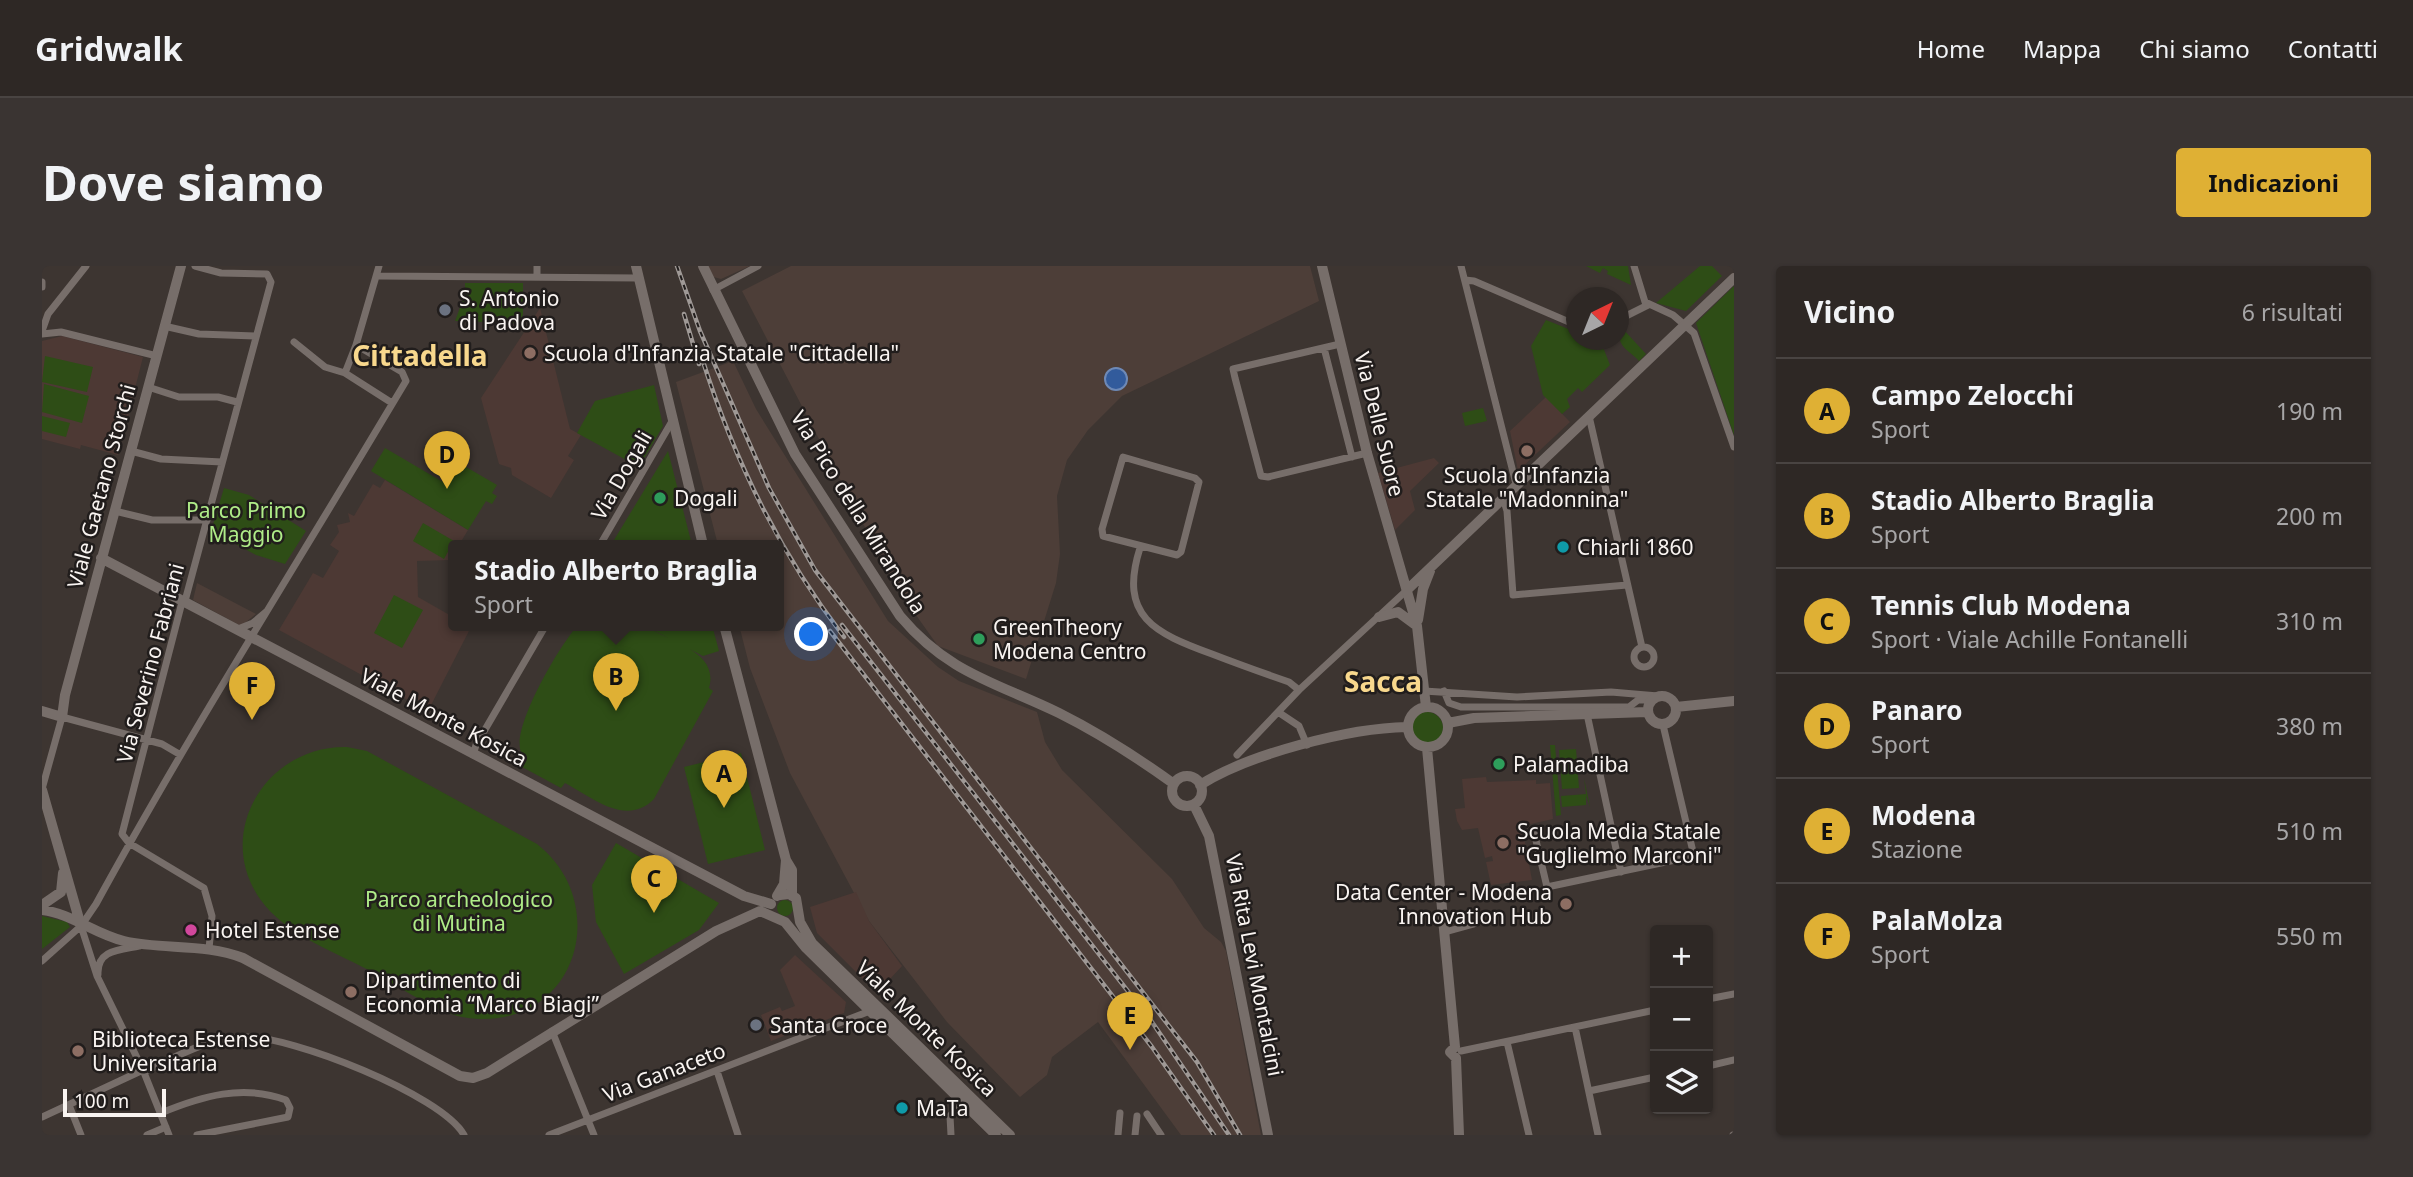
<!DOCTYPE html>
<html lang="it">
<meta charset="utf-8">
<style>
body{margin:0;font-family:"Noto Sans",sans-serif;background:#3a3432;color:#f1f3f6}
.controls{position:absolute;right:21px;bottom:21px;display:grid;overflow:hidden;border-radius:7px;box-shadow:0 2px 5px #0004}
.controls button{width:63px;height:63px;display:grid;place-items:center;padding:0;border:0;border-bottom:2px solid #494442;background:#2e2825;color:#f1f3f6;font:35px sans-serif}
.compass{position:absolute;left:1524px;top:21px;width:63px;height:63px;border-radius:50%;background:#2e2825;box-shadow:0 2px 5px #0004;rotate:43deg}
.scale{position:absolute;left:21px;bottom:18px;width:103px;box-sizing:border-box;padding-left:7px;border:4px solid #f9f4f1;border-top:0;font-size:19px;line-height:24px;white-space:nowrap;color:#f9f4f1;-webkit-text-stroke:5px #211d1c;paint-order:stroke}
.you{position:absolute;left:770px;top:369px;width:24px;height:24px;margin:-18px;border:5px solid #fff;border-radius:50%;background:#1a73e8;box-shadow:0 0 0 10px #1a73e833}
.badge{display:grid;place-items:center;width:46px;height:46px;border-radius:50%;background:#dfb034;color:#111;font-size:23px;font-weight:700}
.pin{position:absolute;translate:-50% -58px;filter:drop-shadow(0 2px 4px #0008)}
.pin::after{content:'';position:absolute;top:37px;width:24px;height:21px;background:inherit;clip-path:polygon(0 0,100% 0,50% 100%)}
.popup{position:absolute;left:406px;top:274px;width:336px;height:91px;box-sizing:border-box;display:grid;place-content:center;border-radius:7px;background:#2e2825;filter:drop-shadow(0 2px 5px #0005);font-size:23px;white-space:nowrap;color:#a7a6a7}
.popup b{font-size:26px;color:#f1f3f6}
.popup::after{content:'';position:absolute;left:50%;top:100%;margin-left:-14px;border:14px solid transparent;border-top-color:#2e2825}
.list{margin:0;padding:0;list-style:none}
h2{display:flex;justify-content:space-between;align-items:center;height:91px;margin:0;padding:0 28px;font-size:30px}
h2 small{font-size:23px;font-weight:400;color:#a7a6a7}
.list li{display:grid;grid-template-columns:46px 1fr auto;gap:21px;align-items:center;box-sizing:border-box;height:105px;padding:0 28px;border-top:2px solid #494442}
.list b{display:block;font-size:26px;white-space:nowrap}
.list p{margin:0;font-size:23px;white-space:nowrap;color:#a7a6a7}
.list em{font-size:23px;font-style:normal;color:#a7a6a7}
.icon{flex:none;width:38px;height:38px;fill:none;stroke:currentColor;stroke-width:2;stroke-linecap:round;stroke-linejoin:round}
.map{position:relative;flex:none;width:1692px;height:869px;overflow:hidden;border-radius:7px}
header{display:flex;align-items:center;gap:42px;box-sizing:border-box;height:98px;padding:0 35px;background:#2e2825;border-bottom:2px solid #494442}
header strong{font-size:33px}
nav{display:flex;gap:38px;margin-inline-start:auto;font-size:24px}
.intro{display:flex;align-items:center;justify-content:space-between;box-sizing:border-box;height:168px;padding:0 42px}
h1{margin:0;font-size:49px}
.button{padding:18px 32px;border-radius:7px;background:#dfb034;color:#111;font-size:24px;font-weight:700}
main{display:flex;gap:42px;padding:0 42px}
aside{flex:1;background:#2e2825;border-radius:7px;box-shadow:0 2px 5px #0004}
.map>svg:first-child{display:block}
</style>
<header>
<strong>Gridwalk</strong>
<nav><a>Home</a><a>Mappa</a><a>Chi siamo</a><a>Contatti</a></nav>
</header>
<div class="intro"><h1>Dove siamo</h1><a class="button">Indicazioni</a></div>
<main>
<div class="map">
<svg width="1692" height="869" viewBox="0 0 1692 869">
<rect width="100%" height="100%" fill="#3d3531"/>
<path fill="#4d3e38" d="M 663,0 L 708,0 L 679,13 L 668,10 Z
M 749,0 L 1268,0 L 1277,35 L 1080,130 L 1046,164 L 1025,194 L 1015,230 L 1018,288 L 1014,317 L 984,413 L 896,380 L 854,321 L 700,25 Z
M 691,95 L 714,143 L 846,355 L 896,401 L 917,415 L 995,446 L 1003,476 L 1020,504 L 1130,613 L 1162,662 L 1179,676 L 1184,685 L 1219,869 L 1139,869 L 1056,756 L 1010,791 L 1005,809 L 978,831 L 905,756 L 827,655 L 748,507 L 708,402 L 697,359 L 737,359 L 737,279 L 676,279 L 634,116 Z
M 155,317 L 214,348 L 199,360 L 151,334 Z"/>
<path fill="#4d3934" d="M 498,42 L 528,163 L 539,169 L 526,190 L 532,194 L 509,232 L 470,209 L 469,202 L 457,198 L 439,132 Z
M 20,70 L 101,91 L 76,189 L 39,179 L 38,183 L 0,173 L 0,75 Z
M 1504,131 L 1528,156 L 1476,205 L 1468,165 Z
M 1392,192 L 1397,197 L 1368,225 L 1373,244 L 1353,264 L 1336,207 Z
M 343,214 L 426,264 L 417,279 L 411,279 L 408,294 L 375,295 L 376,331 L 411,351 L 411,359 L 429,361 L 386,445 L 237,364 L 271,307 L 281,312 L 297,285 L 288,279 L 297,266 L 295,259 L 308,256 L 306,247 L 312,250 L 331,218 L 338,222 Z
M 1444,511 L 1445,516 L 1494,514 L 1494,518 L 1508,517 L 1511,553 L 1480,560 L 1490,614 L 1449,619 L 1444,596 L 1451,595 L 1450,590 L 1443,592 L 1436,562 L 1420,564 L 1415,555 L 1413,543 L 1423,542 L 1420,513 Z
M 814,626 L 827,655 L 860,700 L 835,727 L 775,667 L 768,641 Z
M 753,689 L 804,736 L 802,747 L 729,775 L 719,749 L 738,741 L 740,745 L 753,740 L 738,704 Z"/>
<path fill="#2e4d16" d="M 1544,0 L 1586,0 L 1589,19 L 1565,8 L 1566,5 L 1561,2 L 1558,7 Z
M 1658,0 L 1670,0 L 1680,10 L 1644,45 L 1614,37 Z
M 423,17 L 481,17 L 481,49 L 476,57 L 413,55 L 423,28 Z
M 1692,20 L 1692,169 L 1654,57 Z
M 1504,54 L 1534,66 L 1534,74 L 1559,76 L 1568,99 L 1540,126 L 1536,122 L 1525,133 L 1528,141 L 1520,148 L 1501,129 L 1489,80 Z
M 1581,63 L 1604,88 L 1597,95 C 1587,84 1576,82 1577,65 Z
M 3,90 L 51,101 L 45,126 L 0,116 Z
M 2,118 L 47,130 L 40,157 L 0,146 Z
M 612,119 L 621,160 L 597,201 L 535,167 L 553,135 Z
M 1441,142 L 1445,155 L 1423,160 L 1420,147 Z
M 0,150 L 28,157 L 24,171 L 0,165 Z
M 343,182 L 406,219 L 419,198 L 455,219 L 450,227 L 455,230 L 450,238 L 444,235 L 426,264 L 329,205 Z
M 626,185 L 650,279 L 569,279 Z
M 182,222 L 207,229 L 264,265 L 243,298 L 214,289 L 169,265 Z
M 381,257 L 412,275 L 402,293 L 371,275 Z
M 352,329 L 381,344 L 360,382 L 332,367 Z
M 536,359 L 670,359 L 677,385 L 661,390 L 609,363 C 633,378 677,387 667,422 L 671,425 L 612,533 C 584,561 551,532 523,517 L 519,522 L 471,496 L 479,486 C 469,462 517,380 536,359 Z
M1369 462a16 16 0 1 1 32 0a16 16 0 1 1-32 0Z
M 1508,479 L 1513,479 L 1519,549 L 1514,550 Z
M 305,481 L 325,485 L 495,578 C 568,635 538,754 440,753 C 428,753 415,751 404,746 C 380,736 357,721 334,708 C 296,687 243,669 218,633 C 171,565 226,479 305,481 Z
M 1534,483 L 1537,522 L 1520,523 L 1517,484 Z
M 699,487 L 723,584 L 666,598 L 642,501 Z
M 1542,512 L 1548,541 L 1544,529 L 1544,539 L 1520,541 L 1519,530 L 1544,528 Z
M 574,577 L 677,637 L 657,664 L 582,708 L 554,656 L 550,619 Z
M735 642a8 8 0 1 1 16 0a8 8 0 1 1-16 0Z
M 0,650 L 25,656 L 28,661 L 0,683 Z"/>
<path fill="#325b9c" stroke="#6e89b6" stroke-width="2" d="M1063 113a11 11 0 1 1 22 0a11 11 0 1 1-22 0Z"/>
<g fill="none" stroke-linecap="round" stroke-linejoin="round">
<path stroke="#776e6a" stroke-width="7" d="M 153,0 L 179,7 L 225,8 L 229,16 L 143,335 L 139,340 L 80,568 L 87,577 L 162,622 L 170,650 L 167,683
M 1419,0 L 1474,218
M 1592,0 L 1603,36 L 1631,49 L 1652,67 L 1692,181
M 337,10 L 596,12
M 495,11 L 495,0
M 1423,14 L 1432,15 L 1534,59
M 0,16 L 0,21
M 671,24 L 716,0
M 1576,54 L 1606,39
M 122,60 L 157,68 L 213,70
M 0,65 L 6,48 L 44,0
M 0,68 L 19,66 L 115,90
M 252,76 L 283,101 L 303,107
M 1298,78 L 1191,103 L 1193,112 L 1219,210 L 1226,211 L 1325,187
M 314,79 L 337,0
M 1282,82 L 1310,191
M 106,121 L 137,131 L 176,131 L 195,136
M 1547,150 L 1600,381
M 89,185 L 119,193 L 180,196
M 1081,191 L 1153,212 L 1157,216 L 1139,286 L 1135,289 L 1061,270 L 1060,263 Z
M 1461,232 L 1465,245 L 1471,329 L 1585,319
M 73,245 L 110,254 L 165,254
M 558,279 L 629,157
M 1098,282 C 1076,351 1113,367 1170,388 C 1196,398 1221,407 1247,416 L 1257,424
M 196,363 L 211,357 L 224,346
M1592 391a10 10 0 1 1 20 0a10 10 0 1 1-20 0Z
M 1382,425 L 1475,431 L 1569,426 L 1616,430
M 1402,425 L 1407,437 L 1419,441 L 1587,441 L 1596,434 L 1609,434
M 1236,446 L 1257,460 L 1265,479
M 1545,448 L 1579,606
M 431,489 L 434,479 L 504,359
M 1195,489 L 1257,424 L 1365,324
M 0,523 L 20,451 L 120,478 L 137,488
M 1492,566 L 1505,621 L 1652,590 L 1621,459
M 39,660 L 55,710 L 101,804 L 127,869
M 1403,666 L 1432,658
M 0,695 L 39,660 L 54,638 C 142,477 240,322 334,165 L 364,115 L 360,106 L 314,79 L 303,107 L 350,137
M 56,708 C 55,684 77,684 97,680
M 1666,733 L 1692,728
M 1533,761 L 1556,869
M 510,765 L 552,869
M 1465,776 L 1487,869
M 1419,785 L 1613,744
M 1666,800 L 1692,794
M 675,805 L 696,869
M 102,806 C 133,791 166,772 202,771 C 248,769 400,829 422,869
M 1547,825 L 1613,811
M 27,839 L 39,869
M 119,847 C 160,830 201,818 244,834 L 248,842 L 246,851 L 155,869
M 1105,848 L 1119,869
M 0,851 L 101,804
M 105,869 L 124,861
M 507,869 L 828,745
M 909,869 L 908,850 L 921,836
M 1076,869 L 1078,847
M 1093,869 L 1095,850
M 1691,869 L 1692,869"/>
<path stroke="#776e6a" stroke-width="10" d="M 594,0 L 661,279
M 661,0 L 753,188 L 858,350 C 907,408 953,416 1017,447 C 1057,467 1096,492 1132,518
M 1280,0 L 1325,187 L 1375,360 L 1384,441
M 59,292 L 702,630 L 729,638
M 1365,324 L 1692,12
M 1337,351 L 1356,346 L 1375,360
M 1376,354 L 1381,323 L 1388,305
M 682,359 L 744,594 L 750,604 L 750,630
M1606 444a14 14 0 1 1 28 0a14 14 0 1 1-28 0Z
M1366 461a20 20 0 1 1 40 0a20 20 0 1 1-40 0Z
M 1634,441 L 1692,435
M 0,445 L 20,451 L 23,429 L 139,0
M 1406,457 L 1432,452 L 1605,446
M 1385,482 L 1413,781
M1130 525a15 15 0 1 1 30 0a15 15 0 1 1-30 0Z
M 1158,519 C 1207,488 1307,462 1365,461
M 0,524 L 39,660
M 1152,539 L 1167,570 L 1226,869
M 738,629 L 747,628 L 754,632 L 758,656 L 770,677 L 968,869
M 735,630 L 742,618 L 744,594
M 0,639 L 19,626 L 21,607
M 0,644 C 28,647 53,668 82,675 C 121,684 163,677 201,692 L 418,810 L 431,812 L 445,807 L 674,665 L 718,645 L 743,656 L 764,682 L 954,869
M 1413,781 L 1408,786 L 1414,792 L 1417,869"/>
<g stroke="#9f9996" stroke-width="4.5">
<path id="rail" d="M 635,0 L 658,65 L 727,222 L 773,304 L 1155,796 L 1198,869
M 642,48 L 657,98
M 659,89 C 691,192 736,285 802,371
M 800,359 L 1110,756 L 1187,869
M 788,365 L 1110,781 L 1172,869"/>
</g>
<use href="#rail" stroke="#211d1c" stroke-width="2" stroke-dasharray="5" stroke-linecap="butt"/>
</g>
<g fill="#6b7280" stroke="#211d1c" stroke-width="2.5">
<circle cx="403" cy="44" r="7"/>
<circle cx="714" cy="759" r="7"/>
</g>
<g fill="#8d6e63" stroke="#211d1c" stroke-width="2.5">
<circle cx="488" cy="87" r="7"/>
<circle cx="1485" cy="185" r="7"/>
<circle cx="1461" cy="577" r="7"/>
<circle cx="1524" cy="638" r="7"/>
<circle cx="309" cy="726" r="7"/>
<circle cx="36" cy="785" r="7"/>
</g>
<g fill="#2e9e5b" stroke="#211d1c" stroke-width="2.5">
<circle cx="618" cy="232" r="7"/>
<circle cx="937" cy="373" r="7"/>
<circle cx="1457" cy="498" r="7"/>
</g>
<g fill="#0f9aa8" stroke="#211d1c" stroke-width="2.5">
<circle cx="1521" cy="281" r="7"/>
<circle cx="860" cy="842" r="7"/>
</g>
<circle fill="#d1479c" stroke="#211d1c" stroke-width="2.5" cx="149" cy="664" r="7"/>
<g text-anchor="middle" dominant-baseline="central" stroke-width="5" stroke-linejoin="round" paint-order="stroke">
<g font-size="21" fill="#f9f4f1" stroke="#211d1c" text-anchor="start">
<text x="417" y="32">S. Antonio<tspan x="417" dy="24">di Padova</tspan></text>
<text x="502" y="87">Scuola d'Infanzia Statale "Cittadella"</text>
<text x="1485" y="209" text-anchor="middle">Scuola d'Infanzia<tspan x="1485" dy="24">Statale "Madonnina"</tspan></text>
<text x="632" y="232">Dogali</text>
<text x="1535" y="281">Chiarli 1860</text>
<text x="951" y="361">GreenTheory<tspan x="951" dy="24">Modena Centro</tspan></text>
<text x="1471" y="498">Palamadiba</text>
<text x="1475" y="565">Scuola Media Statale<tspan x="1475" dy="24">"Guglielmo Marconi"</tspan></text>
<text x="1510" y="626" text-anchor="end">Data Center - Modena<tspan x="1510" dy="24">Innovation Hub</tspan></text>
<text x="163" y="664">Hotel Estense</text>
<text x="323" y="714">Dipartimento di<tspan x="323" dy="24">Economia “Marco Biagi”</tspan></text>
<text x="728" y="759">Santa Croce</text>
<text x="50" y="773">Biblioteca Estense<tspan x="50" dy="24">Universitaria</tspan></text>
<text x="874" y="842">MaTa</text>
</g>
<g font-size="21" fill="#f9f4f1" stroke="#211d1c">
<text transform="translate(1338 158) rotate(76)">Via Delle Suore</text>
<text transform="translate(579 209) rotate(-60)">Via Dogali</text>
<text transform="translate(59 220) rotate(-75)">Viale Gaetano Storchi</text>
<text transform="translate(817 246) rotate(58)">Via Pico della Mirandola</text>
<text transform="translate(108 397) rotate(-75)">Via Severino Fabriani</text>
<text transform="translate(402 451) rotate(28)">Viale Monte Kosica</text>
<text transform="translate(1213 699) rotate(79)">Via Rita Levi Montalcini</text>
<text transform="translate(885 762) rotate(44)">Viale Monte Kosica</text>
<text transform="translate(622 806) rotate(-21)">Via Ganaceto</text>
</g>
<g font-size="21" fill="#afec88" stroke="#211d1c">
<text x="204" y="244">Parco Primo<tspan x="204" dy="24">Maggio</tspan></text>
<text x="417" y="633">Parco archeologico<tspan x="417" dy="24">di Mutina</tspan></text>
</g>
<g font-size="28" font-weight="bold" fill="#f8d88d" stroke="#211d1c">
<text x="378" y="89">Cittadella</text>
<text x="1341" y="415">Sacca</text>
</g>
</g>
</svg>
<div class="controls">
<button>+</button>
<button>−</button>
<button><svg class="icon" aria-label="layers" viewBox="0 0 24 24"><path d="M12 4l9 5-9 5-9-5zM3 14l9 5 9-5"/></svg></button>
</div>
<svg class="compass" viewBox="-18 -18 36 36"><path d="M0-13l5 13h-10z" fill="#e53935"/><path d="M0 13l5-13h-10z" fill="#a7a6a7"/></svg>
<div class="scale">100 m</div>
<div class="you"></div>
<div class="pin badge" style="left:682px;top:542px">A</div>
<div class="pin badge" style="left:574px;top:445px">B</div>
<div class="popup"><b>Stadio Alberto Braglia</b>Sport</div>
<div class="pin badge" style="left:612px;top:647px">C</div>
<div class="pin badge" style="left:405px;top:223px">D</div>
<div class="pin badge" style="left:1088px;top:784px">E</div>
<div class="pin badge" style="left:210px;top:454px">F</div>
</div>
<aside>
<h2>Vicino<small>6 risultati</small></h2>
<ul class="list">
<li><span class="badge">A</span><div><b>Campo Zelocchi</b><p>Sport</p></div><em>190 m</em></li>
<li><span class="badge">B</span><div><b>Stadio Alberto Braglia</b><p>Sport</p></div><em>200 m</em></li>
<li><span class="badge">C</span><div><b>Tennis Club Modena</b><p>Sport · Viale Achille Fontanelli</p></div><em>310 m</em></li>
<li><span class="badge">D</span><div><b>Panaro</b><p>Sport</p></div><em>380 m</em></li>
<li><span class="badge">E</span><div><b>Modena</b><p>Stazione</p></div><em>510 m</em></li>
<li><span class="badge">F</span><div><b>PalaMolza</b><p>Sport</p></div><em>550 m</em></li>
</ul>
</aside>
</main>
